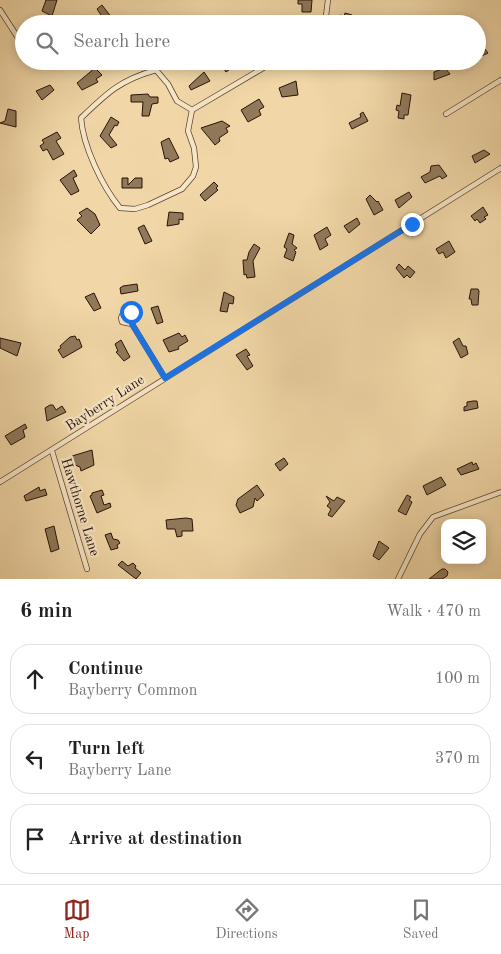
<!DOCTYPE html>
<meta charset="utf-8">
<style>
body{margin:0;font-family:"Old Standard TT",serif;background:#f2f2f2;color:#222}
.controls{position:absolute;right:15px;bottom:15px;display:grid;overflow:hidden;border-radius:10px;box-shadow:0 2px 12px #0003}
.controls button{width:45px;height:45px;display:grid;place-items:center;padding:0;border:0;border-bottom:1px solid #e0e0e0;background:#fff;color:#222;font:25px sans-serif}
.stop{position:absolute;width:15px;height:15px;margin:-11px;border:4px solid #1a73e8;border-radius:50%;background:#fff}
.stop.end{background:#1a73e8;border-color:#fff;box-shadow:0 1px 5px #0008}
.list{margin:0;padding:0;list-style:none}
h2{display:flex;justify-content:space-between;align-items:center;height:65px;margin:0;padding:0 20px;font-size:21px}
h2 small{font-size:16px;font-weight:400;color:#767676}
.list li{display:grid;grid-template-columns:32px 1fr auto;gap:15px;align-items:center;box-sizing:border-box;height:70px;margin:0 10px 10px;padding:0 10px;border:1px solid #e0e0e0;border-radius:20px}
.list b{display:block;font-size:19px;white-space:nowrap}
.list p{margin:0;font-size:16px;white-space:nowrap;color:#767676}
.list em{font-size:16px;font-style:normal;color:#767676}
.icon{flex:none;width:28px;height:28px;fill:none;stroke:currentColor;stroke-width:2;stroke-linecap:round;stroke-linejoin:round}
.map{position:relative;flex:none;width:501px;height:579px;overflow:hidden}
.search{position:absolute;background:#fff;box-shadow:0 2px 12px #0003;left:15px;right:15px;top:15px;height:55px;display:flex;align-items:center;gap:12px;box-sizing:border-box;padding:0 18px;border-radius:28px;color:#767676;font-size:19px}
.sheet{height:305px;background:#fff}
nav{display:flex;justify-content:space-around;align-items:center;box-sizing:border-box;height:70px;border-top:1px solid #e0e0e0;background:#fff;font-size:14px;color:#767676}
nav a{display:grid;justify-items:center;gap:2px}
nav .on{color:#8f2418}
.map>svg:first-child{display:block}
</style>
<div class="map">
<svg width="501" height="579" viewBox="0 0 501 579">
<rect width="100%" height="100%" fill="#f1d7a7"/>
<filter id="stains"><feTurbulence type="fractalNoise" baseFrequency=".004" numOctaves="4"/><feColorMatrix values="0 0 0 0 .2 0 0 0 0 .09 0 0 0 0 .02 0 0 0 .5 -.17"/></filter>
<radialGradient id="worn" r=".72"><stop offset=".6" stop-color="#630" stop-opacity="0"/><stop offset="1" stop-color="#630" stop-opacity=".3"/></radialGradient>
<path fill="#90795a" stroke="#271307" d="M 46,0 L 57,0 L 52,16 L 42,11 Z
M 298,0 L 312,0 L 311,12 L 302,12 L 302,4 L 298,4 Z
M 102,5 L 115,22 L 113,24 L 107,24 L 97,9 Z
M 345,13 L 352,15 L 349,24 L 338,24 L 340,15 L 344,16 Z
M 481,44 L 488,53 L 477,58 L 477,48 Z
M 227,61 L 241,61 L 226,72 L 221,65 Z
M 95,68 L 102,75 L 96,79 L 98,82 L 82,90 L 77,83 Z
M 445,68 L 450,74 L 434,80 L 434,72 Z
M 204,72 L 210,81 L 191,90 L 189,86 Z
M 296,81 L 298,95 L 282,97 L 279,88 Z
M 50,85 L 54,90 L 42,100 L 36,91 Z
M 402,93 L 411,95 L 408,115 L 404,115 L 404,119 L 398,118 L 399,111 L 396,110 L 397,105 L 400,106 Z
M 148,94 L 150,97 L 158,97 L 158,103 L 152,104 L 149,116 L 142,116 L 143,102 L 131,102 L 131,95 Z
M 259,99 L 264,107 L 259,110 L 261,115 L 248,122 L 241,110 Z
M 8,109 L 16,111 L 16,127 L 0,123 L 5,121 Z
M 363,112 L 368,121 L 352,129 L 349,123 L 361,117 L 360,114 Z
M 111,117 L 119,122 L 117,126 L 115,125 L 109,135 L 117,145 L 111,148 L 100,136 Z
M 222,121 L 230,126 L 226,128 L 228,132 L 219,138 L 220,141 L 215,145 L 201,128 Z
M 57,132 L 61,138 L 56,141 L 64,154 L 53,160 L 47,149 L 43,151 L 40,146 L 44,143 L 42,140 Z
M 169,138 L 179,158 L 170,162 L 168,158 L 165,159 L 161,142 Z
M 484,150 L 490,154 L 475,163 L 472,156 Z
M 439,165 L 447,176 L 442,179 L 440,176 L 425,183 L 421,177 L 430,172 L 431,166 Z
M 74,170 L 77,176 L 73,178 L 79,191 L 71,195 L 60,180 Z
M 122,178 L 128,178 L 128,185 L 135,178 L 142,178 L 142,188 L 122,188 Z
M 214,182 L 218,186 L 216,188 L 218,190 L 205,201 L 200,195 Z
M 409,192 L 412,197 L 399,208 L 395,200 Z
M 370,195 L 377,202 L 378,201 L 383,210 L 374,215 L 366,199 Z
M 483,207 L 488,215 L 484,217 L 486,219 L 480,223 L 477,219 L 475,221 L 471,216 Z
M 87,208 L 95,214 L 100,225 L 91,234 L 77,220 L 82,216 L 79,213 Z
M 169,212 L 183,213 L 183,220 L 179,219 L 179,224 L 167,226 Z
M 357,218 L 360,224 L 349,233 L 344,226 Z
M 144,225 L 152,241 L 145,244 L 138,228 Z
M 327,227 L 331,235 L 325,239 L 328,245 L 320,250 L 314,235 Z
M 289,233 L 294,235 L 292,244 L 297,248 L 294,250 L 296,252 L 293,261 L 284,257 L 287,249 L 284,247 Z
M 449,241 L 455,252 L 446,258 L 443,252 L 439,254 L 436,249 Z
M 254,244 L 260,248 L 253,261 L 255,277 L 247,278 L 246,274 L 244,275 L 243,260 L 247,260 L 249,252 Z
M 399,264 L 405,270 L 408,266 L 415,272 L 410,278 L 407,275 L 404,278 L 396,268 Z
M 137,284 L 138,291 L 121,294 L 120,288 L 123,286 Z
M 471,289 L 478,289 L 479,291 L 478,305 L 472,305 L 471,299 L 469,299 Z
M 224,292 L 234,297 L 233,304 L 229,303 L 227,312 L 220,311 Z
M 94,293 L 101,308 L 94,311 L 85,297 Z
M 158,306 L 163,322 L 157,324 L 151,308 Z
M 179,333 L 182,337 L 185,335 L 188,341 L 178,347 L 179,349 L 169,352 L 163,340 Z
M 75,336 L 77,340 L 79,339 L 82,347 L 63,358 L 58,350 L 61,348 L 60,346 L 70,337 Z
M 0,338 L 21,343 L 17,356 L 0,348 Z
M 459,338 L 463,346 L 466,346 L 468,354 L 461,358 L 453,342 Z
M 121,340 L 130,357 L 124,361 L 116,352 L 118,351 L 115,344 Z
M 246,349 L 250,355 L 247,356 L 253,366 L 247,370 L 236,355 Z
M 473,401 L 477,401 L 478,408 L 464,411 L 464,407 L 467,406 L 467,402 Z
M 50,405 L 53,405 L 56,410 L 62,406 L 66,412 L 47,421 L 45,408 Z
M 25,424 L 27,428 L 23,430 L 25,437 L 11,445 L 5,436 Z
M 92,450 L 94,465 L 81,471 L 80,467 L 75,465 L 72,456 Z
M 284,458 L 288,464 L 280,471 L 275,464 Z
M 472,462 L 473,465 L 476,463 L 479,469 L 461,475 L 457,469 Z
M 441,477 L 446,485 L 427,495 L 423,486 Z
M 257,485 L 264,495 L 257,501 L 255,498 L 253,507 L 240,513 L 236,505 L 238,499 Z
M 39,487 L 40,491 L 45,489 L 47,495 L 26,501 L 24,496 Z
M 102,490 L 104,495 L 101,496 L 104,505 L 110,503 L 111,507 L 97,513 L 90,496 L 92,495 L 92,493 Z
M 407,495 L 411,497 L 409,500 L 412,502 L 406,515 L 398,511 Z
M 326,496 L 334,501 L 337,497 L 345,501 L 332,517 L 328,515 L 331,509 L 327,506 L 330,502 Z
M 186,518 L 192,519 L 193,531 L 182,531 L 182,536 L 177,537 L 175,529 L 167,529 L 166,520 Z
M 54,526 L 59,549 L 51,552 L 45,529 Z
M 111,533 L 113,539 L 118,540 L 120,543 L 117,545 L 118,548 L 111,550 L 105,535 Z
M 379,541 L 389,548 L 379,560 L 373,556 Z
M 122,561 L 128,566 L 133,563 L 136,566 L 135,568 L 141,573 L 136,579 L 118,565 Z
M 442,569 L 445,569 L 448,572 L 447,576 L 442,579 L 429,579 Z"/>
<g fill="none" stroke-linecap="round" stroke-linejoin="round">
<g stroke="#5a442f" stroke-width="6">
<path id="street" d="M 0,10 L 24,47
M 325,24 L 328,0
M 192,110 L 177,101 L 168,84 L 156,70 C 120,80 107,93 81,118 C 83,146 102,186 120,208 L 135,209 L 148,205 L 182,189 L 193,176 L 196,167 L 194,148 L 188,131 L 192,110 L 275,61
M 446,114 L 501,80
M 132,324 L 135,317 L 131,311 L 127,310 L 124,311 L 121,318 L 122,322 L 132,324 L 165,378
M 52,451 L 87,569
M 0,482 L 501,168
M 398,579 L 420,534 L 433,517 L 501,492"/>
</g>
<use href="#street" stroke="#f6e5c6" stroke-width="4.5"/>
</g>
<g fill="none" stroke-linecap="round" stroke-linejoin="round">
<path stroke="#1a73e8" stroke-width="6" d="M 131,312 L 135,318 L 132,324 L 165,378 L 412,224"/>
</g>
<g text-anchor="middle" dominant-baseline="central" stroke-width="4.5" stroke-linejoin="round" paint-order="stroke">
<g font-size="14" fill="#271307" stroke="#f6e5c6">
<text transform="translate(105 403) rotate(-33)">Bayberry Lane</text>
<text transform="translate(80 507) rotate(73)">Hawthorne Lane</text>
</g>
</g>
<rect width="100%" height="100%" filter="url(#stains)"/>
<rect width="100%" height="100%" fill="url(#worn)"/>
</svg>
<div class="controls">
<button><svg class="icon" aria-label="layers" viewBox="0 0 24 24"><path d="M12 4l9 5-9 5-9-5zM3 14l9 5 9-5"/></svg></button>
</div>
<div class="stop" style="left:131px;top:312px"></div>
<div class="stop end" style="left:412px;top:224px"></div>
<div class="search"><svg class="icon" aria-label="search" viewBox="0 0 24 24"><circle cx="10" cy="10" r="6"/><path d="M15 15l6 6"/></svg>Search here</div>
</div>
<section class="sheet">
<h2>6 min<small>Walk · 470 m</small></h2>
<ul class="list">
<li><svg class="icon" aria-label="ahead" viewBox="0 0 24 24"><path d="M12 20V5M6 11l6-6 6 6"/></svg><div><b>Continue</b><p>Bayberry Common</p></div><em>100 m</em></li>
<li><svg class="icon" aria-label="left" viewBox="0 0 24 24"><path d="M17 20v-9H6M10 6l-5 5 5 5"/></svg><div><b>Turn left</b><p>Bayberry Lane</p></div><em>370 m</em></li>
<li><svg class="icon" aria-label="arrive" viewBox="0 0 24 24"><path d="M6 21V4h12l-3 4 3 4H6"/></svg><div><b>Arrive at destination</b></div></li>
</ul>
</section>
<nav>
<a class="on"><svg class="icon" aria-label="map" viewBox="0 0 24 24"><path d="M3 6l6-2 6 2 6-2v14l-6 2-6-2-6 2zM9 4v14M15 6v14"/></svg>Map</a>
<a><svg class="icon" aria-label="directions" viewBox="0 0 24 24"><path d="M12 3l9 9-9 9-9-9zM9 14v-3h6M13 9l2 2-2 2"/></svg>Directions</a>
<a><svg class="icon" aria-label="saved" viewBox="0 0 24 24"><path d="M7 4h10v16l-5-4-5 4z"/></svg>Saved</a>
</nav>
